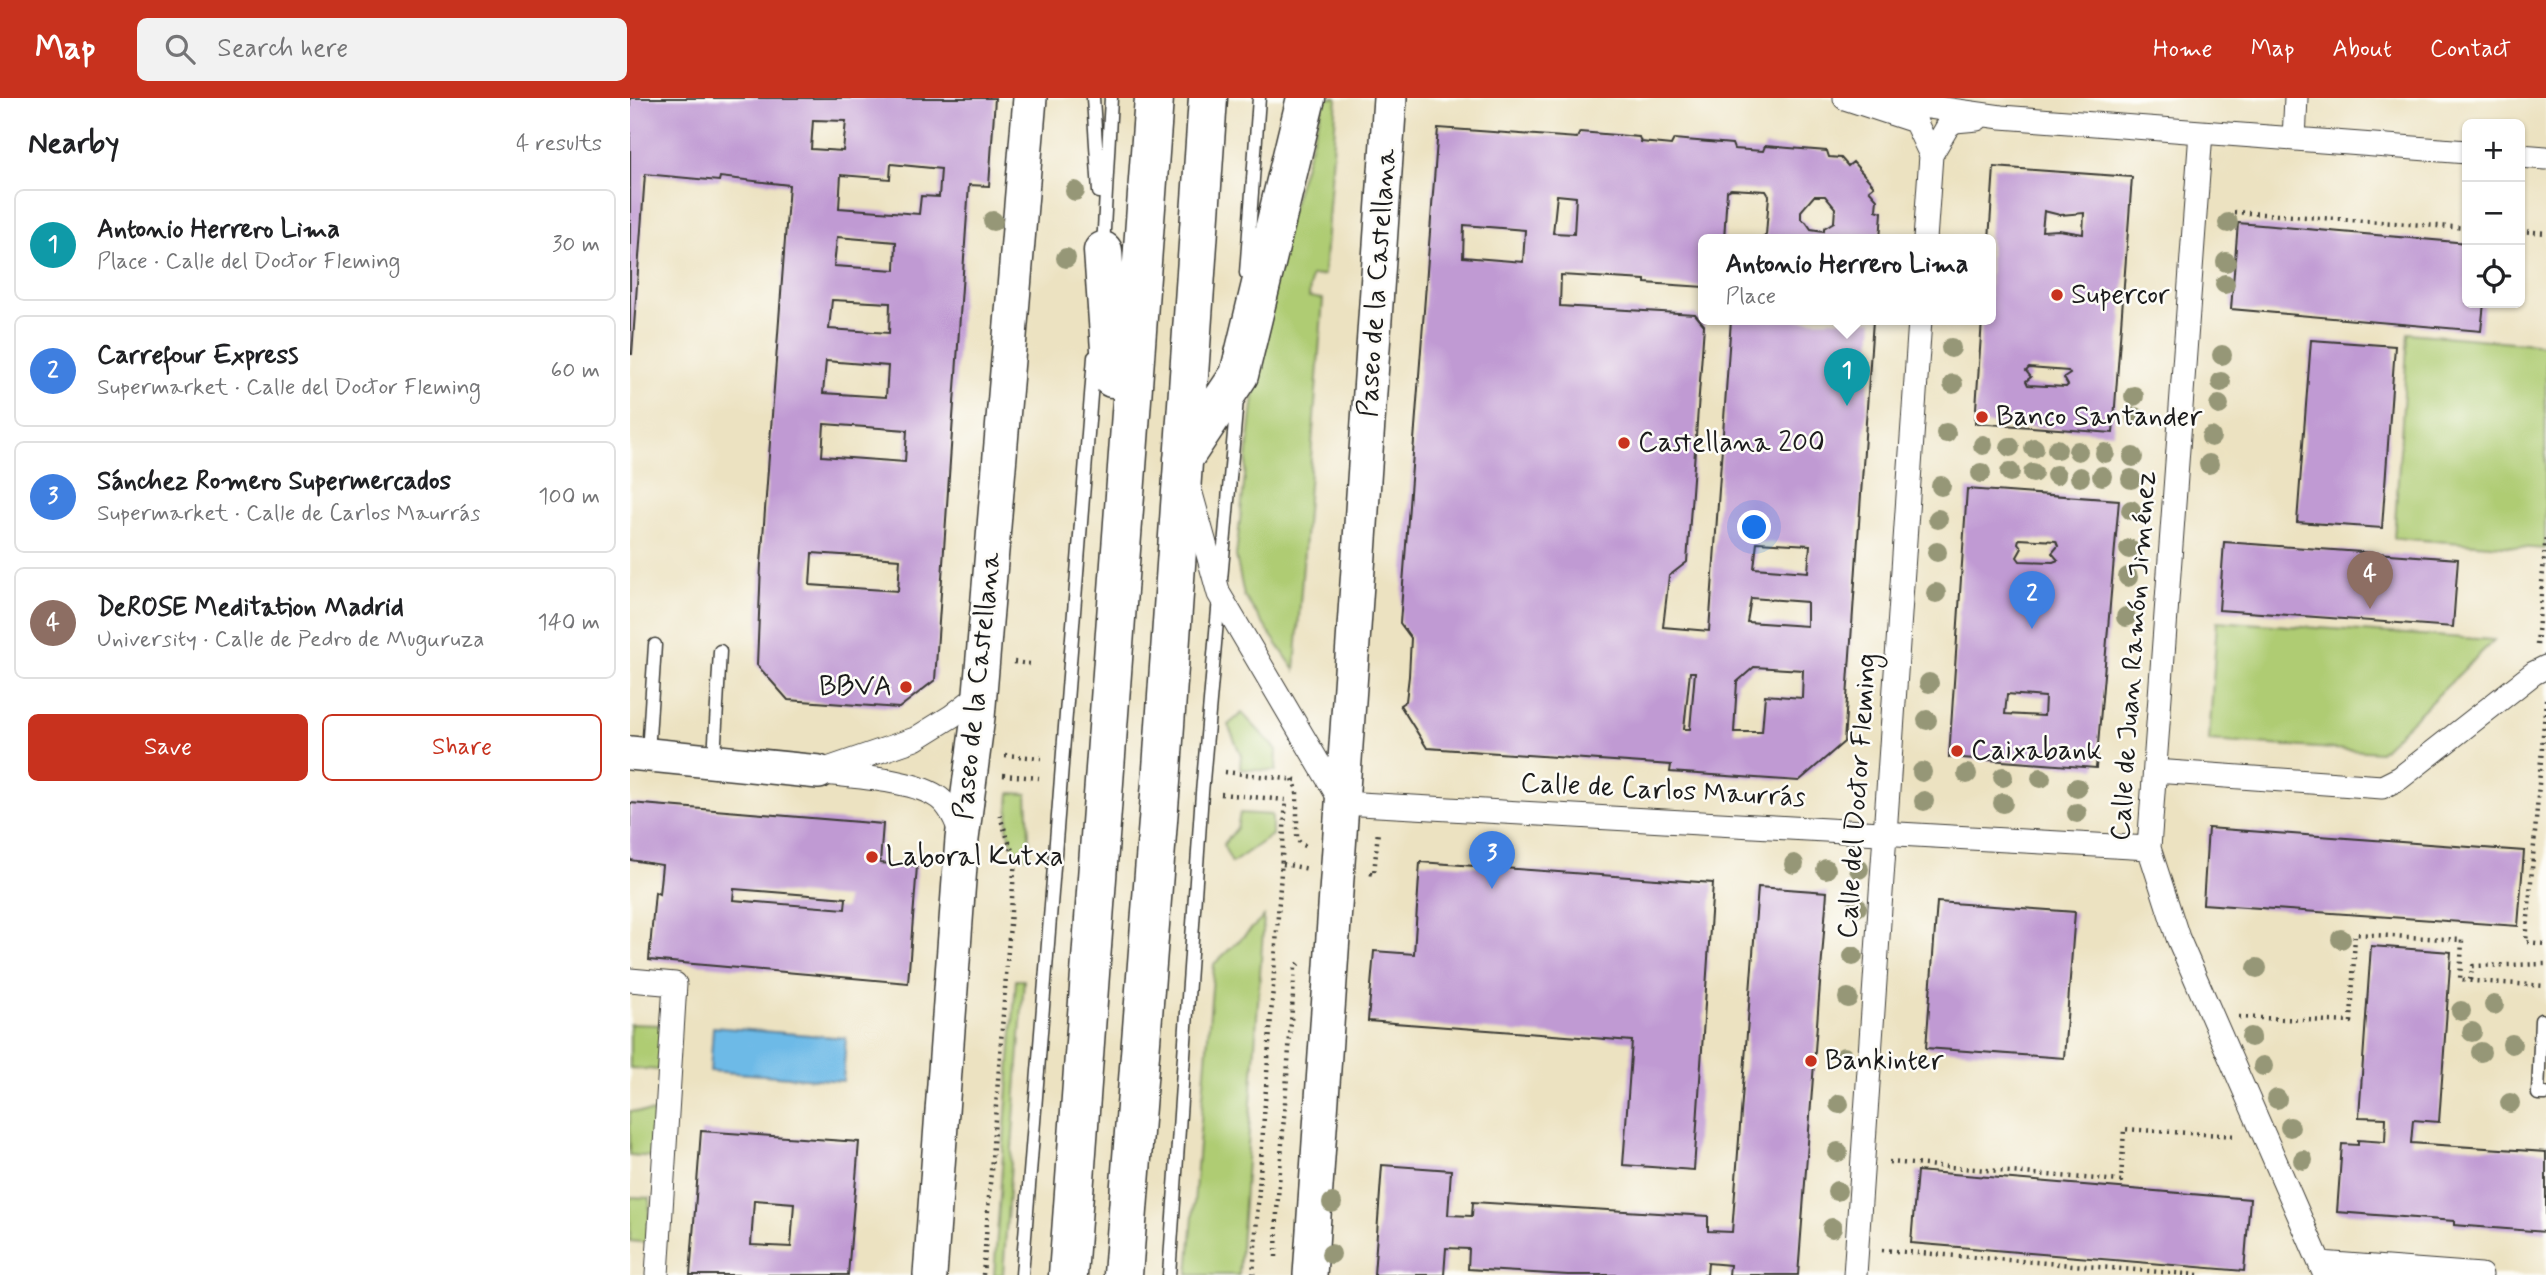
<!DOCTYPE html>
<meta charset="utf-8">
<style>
body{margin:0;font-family:Mynerve,sans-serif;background:#f2f2f2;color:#202124}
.controls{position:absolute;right:21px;top:21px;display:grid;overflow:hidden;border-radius:10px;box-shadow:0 2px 5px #0004}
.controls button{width:63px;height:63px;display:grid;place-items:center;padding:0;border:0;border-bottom:2px solid #e0e0e0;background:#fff;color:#202124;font:35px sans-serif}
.you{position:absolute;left:1125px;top:430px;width:24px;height:24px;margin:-18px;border:5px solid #fff;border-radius:50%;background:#1a73e8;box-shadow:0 0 0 10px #1a73e833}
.badge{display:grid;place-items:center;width:46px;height:46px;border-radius:50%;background:#c8321e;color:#fff;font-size:23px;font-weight:700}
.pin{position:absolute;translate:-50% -58px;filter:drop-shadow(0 2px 4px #0008)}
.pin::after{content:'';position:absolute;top:37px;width:24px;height:21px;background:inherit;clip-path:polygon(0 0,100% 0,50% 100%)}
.popup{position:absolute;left:1068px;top:136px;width:298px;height:91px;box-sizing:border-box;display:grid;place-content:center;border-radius:10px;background:#fff;filter:drop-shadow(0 2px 5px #0005);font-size:23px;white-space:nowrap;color:#757577}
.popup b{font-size:26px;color:#202124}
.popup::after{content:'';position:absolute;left:50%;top:100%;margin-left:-14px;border:14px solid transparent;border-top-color:#fff}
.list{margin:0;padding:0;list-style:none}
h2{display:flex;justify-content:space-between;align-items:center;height:91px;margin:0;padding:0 28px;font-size:30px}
h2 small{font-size:23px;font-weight:400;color:#757577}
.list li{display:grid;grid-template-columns:46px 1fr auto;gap:21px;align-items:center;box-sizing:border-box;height:112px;margin:0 14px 14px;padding:0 14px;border:2px solid #e0e0e0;border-radius:10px}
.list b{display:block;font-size:26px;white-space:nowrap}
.list p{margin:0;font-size:23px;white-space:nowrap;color:#757577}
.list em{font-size:23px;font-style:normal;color:#757577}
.actions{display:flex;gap:14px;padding:21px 28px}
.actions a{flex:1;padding:16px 0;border:2px solid #c8321e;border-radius:10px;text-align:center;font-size:24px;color:#c8321e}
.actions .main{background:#c8321e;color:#fff}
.icon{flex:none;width:38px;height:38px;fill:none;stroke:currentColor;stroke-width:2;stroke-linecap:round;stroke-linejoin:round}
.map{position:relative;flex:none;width:1916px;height:1177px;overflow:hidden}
header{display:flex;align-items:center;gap:42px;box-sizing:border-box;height:98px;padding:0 35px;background:#c8321e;color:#fff}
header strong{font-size:33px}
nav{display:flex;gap:38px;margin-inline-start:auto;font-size:24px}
.search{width:490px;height:63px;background:#f2f2f2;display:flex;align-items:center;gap:18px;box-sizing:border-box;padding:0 24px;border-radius:10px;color:#757577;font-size:26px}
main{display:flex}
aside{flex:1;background:#fff}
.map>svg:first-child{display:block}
</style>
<header>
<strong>Map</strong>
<div class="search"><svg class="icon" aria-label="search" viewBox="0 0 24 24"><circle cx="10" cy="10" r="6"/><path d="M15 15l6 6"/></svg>Search here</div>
<nav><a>Home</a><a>Map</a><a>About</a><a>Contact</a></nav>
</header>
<main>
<aside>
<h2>Nearby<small>4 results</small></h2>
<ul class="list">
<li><span class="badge" style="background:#0f9aa8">1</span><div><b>Antonio Herrero Lima</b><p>Place · Calle del Doctor Fleming</p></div><em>30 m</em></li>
<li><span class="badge" style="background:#3f7fe0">2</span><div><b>Carrefour Express</b><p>Supermarket · Calle del Doctor Fleming</p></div><em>60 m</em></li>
<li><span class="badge" style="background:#3f7fe0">3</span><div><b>Sánchez Romero Supermercados</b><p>Supermarket · Calle de Carlos Maurrás</p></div><em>100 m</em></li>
<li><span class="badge" style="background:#8d6e63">4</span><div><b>DeROSE Meditation Madrid</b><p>University · Calle de Pedro de Muguruza</p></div><em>140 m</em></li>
</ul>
<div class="actions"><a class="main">Save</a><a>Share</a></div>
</aside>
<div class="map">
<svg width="1916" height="1177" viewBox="0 0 1916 1177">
<rect width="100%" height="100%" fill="#fdfcf7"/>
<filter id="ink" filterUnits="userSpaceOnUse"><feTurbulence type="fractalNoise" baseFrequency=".0143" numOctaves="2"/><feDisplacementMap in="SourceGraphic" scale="14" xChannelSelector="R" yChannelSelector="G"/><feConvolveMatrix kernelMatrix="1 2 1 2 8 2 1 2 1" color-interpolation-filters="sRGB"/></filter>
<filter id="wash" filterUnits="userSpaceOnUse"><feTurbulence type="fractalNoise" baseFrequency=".00686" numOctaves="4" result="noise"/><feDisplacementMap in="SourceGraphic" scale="28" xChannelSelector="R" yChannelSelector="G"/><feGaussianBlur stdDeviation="1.57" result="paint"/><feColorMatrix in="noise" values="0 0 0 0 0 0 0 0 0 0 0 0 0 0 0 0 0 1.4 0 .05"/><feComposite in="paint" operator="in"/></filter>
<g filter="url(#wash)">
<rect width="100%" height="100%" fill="#ece2c1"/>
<path fill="#afcc73" stroke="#667448" stroke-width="2" d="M 695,0 L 707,0 L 694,177 L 681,178 L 679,199 L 693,201 L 665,572 L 614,498 L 606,458 L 634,209 L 651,145 Z
M 1778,235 L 1916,247 L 1915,451 L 1764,440 Z
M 1587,523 L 1864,542 L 1750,654 L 1579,643 Z
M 612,615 L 647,652 L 646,673 L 610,671 L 611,657 L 598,627 Z
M 380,695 L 397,696 L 400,759 L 387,758 L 377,730 Z
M 610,715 L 642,717 L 642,737 L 602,765 L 593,747 L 607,730 Z
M 634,819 L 609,1177 L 558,1177 L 584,866 Z
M 386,882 L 394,882 L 373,1177 L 364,1177 Z
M 0,926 L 32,927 L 29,972 L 0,970 Z
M 0,1013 L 27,1015 L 24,1059 L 0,1057 Z
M 0,1099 L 20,1100 L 18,1145 L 0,1143 Z"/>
<path fill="#6dbae7" stroke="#446b82" stroke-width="2" d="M 83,929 L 216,940 L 213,983 L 80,973 Z"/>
<g id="blocks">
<path fill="#c09ad3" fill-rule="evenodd" d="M 0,0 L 365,0 L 359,88 L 339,87 L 305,582 L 269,610 L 158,602 L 127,567 L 131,466 L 159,87 L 90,79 L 89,83 L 15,76 L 2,256 L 0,256 ZM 183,22 L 216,23 L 213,53 L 181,51 ZM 261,66 L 311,71 L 309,99 L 291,98 L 289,116 L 209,110 L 211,77 L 260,81 ZM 207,139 L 266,144 L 265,172 L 204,168 ZM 202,202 L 260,205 L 259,235 L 199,231 ZM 196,263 L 258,268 L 256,299 L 193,295 ZM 194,326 L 277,332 L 275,364 L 192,358 ZM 182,455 L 270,461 L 268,493 L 180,487 Z
M 808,30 L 947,40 L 950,34 L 1009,39 L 1011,44 L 1041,47 L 1044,41 L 1102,46 L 1104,51 L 1133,53 L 1135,48 L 1197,53 L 1199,59 L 1211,60 L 1218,68 L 1223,64 L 1244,88 L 1239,92 L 1247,101 L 1246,112 L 1252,114 L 1250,142 L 1130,142 L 1136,137 L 1139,98 L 1136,93 L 1101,91 L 1097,93 L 1094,142 L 1074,142 L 1074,189 L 1015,185 L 1015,182 L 931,177 L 930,208 L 1065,216 L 1074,227 L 1057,464 L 1039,478 L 1033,529 L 1079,533 L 1101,222 L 1243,222 L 1214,644 L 1169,683 L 1040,674 L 1041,667 L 797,650 L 770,607 L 776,603 L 779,578 L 781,540 L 770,525 ZM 927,97 L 946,99 L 944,136 L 923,135 ZM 1184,98 L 1195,98 L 1205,110 L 1204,124 L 1194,130 L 1194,133 L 1181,131 L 1176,124 L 1171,121 L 1171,113 ZM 834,127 L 895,132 L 893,164 L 833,159 ZM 1127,444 L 1180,447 L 1178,474 L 1124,470 ZM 1121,500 L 1177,504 L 1177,528 L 1117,524 ZM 1124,569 L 1173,572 L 1172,600 L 1135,597 L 1132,634 L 1104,634 L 1107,584 ZM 1060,574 L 1065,574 L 1060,631 L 1054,631 Z
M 1364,69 L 1502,79 L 1483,335 L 1345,325 L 1352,222 L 1360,222 L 1360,142 L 1359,142 ZM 1414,113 L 1430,117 L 1454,115 L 1453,136 L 1429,132 L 1412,133 ZM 1399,270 L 1438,273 L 1440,276 L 1434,280 L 1438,287 L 1436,289 L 1398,287 L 1396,283 L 1401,279 L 1396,273 Z
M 1608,125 L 1837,145 L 1837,205 L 1854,205 L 1851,233 L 1601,211 Z
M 1681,242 L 1765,248 L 1752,430 L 1667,424 Z
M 1337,391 L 1489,402 L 1466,670 L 1319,659 ZM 1389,441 L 1426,443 L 1428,448 L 1422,455 L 1428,462 L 1423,464 L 1390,463 L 1387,459 L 1392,450 L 1388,445 ZM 1377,596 L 1415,599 L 1414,618 L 1375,616 Z
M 1594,444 L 1828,461 L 1823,529 L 1589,512 Z
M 0,705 L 253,726 L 250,765 L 287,768 L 278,885 L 19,862 L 25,794 L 29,796 L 32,767 L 0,762 ZM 104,791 L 216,800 L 215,811 L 103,802 Z
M 1578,730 L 1894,753 L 1888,828 L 1573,806 Z
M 790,764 L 1083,785 L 1064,1072 L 993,1067 L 1002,943 L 738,923 L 744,853 L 784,856 Z
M 1128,789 L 1197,794 L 1168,1177 L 1099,1177 L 1100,1167 L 1078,1165 L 1077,1177 L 938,1177 L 838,1171 L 839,1151 L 816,1150 L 814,1177 L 744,1177 L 752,1067 L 821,1072 L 818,1117 L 842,1118 L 843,1104 L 1078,1118 L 1078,1133 L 1102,1134 Z
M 1307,804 L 1445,814 L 1434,960 L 1296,950 Z
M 1741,848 L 1821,854 L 1809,1024 L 1783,1022 L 1781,1045 L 1916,1054 L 1916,1134 L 1824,1127 L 1824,1123 L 1707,1114 L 1712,1046 L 1728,1047 L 1728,1042 L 1755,1044 L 1756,1020 L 1729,1019 Z
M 71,1033 L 229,1044 L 218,1177 L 60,1177 ZM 124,1102 L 164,1105 L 161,1149 L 121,1147 Z
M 1287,1073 L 1620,1101 L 1614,1173 L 1281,1145 Z"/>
</g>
</g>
<g filter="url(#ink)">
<use href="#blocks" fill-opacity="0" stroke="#3b3a35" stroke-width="2"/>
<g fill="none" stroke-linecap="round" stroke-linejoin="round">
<g stroke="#3b3a35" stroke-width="15">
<path id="lane" d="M 463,0 L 469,94
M 473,150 L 481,0
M 616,175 L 629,0
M 591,482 L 607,301
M 18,655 L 25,547
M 84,661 L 90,553
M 1911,922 L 1908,996 L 1916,996
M 392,1177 L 464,259
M 539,1177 L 572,695 L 589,500"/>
</g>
<g stroke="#3b3a35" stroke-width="25">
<path id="street" d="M 1215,0 L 1285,23 L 1301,57
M 1235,0 L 1371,19 L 1837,54
M 1571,34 L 1519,750 L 1548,840 L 1695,1177
M 1664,41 L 1666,0
M 1890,58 L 1916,60
M 1295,142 L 1301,57 L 1318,28 L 1325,23 L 1347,21
M 560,392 L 589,496 L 712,705 L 1519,750
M 1525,673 L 1752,689 L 1770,680 L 1904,575 L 1916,569
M 189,674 L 285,641 L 322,618 L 350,596
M 196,675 C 225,679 286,682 309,700 C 321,709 327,724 331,737
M 0,882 L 45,886 L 27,1177
M 1690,1165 L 1851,1177
M 1225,1177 L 1290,222"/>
</g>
<g stroke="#3b3a35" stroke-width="36">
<path id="secondary" d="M 0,655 L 189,674
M 300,1177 L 332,741 L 348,619 L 400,0
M 680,1177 L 760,0"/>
</g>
<g stroke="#3b3a35" stroke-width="41">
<path id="highway" d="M 473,153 L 482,280
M 553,361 L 609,277 L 676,0
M 438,1177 L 524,0
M 493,1177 L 532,671 L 578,0"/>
</g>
<path stroke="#3b3a35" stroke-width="4.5" stroke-dasharray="2 5" stroke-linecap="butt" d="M 1604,114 L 1837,130
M 1890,133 L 1916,135
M 1907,547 L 1916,436
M 384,564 L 400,566
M 1916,601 L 1896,844 L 1916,846
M 375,657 L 411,660
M 595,674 L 666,682
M 373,677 L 409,680
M 663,681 L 667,692 L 667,741 L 671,746 L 678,749
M 591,696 L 656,702 L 623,1177
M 385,761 L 402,763 L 402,760
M 653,766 L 679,771
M 740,775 L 744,776 L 748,733
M 1840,882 L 1843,868 L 1916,866
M 1609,919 L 1721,924 L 1725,836 L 1832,842 L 1830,882 L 1916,888
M 1259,1064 L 1491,1083 L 1494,1031 L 1607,1038
M 1252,1152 L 1569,1177
M 646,1159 L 647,1113 L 665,870 L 669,865
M 353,1177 L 385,761 L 369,716"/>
<use href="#lane" stroke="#fff" stroke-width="12"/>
<use href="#street" stroke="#fff" stroke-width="23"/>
<use href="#secondary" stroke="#fff" stroke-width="33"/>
<use href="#highway" stroke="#fff" stroke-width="38"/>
</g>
<g fill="#969777">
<circle cx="445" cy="93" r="10"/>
<circle cx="363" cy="123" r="10"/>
<circle cx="1598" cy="125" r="10"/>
<circle cx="436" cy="160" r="10"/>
<circle cx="1596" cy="164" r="10"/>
<circle cx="1595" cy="186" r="10"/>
<circle cx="1321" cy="250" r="10"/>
<circle cx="1592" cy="257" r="10"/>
<circle cx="1591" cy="284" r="10"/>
<circle cx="1323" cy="286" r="10"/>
<circle cx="1504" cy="298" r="10"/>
<circle cx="1589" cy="307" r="10"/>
<circle cx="1505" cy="319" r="10"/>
<circle cx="1316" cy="335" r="10"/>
<circle cx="1581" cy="339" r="10"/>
<circle cx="1353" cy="347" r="10"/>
<circle cx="1380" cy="349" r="10"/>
<circle cx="1404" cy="350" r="10"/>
<circle cx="1427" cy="351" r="10"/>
<circle cx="1448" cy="353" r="10"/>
<circle cx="1475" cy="355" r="10"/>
<circle cx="1503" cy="359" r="10"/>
<circle cx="1579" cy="366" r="10"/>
<circle cx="1380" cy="374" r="10"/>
<circle cx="1351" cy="375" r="10"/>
<circle cx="1403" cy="375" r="10"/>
<circle cx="1426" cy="377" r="10"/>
<circle cx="1472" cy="378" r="10"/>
<circle cx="1450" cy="379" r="10"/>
<circle cx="1501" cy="381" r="10"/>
<circle cx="1311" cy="388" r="10"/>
<circle cx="1501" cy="412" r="10"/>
<circle cx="1308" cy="421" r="10"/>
<circle cx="1499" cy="451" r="10"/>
<circle cx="1307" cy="454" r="10"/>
<circle cx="1498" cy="479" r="10"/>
<circle cx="1306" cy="495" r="10"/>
<circle cx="1496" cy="519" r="10"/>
<circle cx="1299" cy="585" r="10"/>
<circle cx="1297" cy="622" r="10"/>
<circle cx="1292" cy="674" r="10"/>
<circle cx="1337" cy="676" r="10"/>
<circle cx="1373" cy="679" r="10"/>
<circle cx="1411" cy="680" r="10"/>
<circle cx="1447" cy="690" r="10"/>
<circle cx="1294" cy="703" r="10"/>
<circle cx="1373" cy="705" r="10"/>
<circle cx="1447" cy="715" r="10"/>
<circle cx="1164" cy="766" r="10"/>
<circle cx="1196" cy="771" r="10"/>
<circle cx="1229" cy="771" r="10"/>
<circle cx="1227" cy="809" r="10"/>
<circle cx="1711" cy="841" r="10"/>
<circle cx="1223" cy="858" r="10"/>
<circle cx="1627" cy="870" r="10"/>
<circle cx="1218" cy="900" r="10"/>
<circle cx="1864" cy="907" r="10"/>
<circle cx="1831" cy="913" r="10"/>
<circle cx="1842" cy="934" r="10"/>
<circle cx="1621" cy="939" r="10"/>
<circle cx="1882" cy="946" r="10"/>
<circle cx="1851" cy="954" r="10"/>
<circle cx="1214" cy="959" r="10"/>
<circle cx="1633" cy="968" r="10"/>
<circle cx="1647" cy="1001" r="10"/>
<circle cx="1880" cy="1005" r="10"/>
<circle cx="1209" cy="1006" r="10"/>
<circle cx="1660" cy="1029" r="10"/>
<circle cx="1208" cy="1054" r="10"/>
<circle cx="1673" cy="1062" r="10"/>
<circle cx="1207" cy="1093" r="10"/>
<circle cx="702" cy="1105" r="10"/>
<circle cx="1202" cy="1130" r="10"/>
<circle cx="701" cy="1156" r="10"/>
</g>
</g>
<g fill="#c8321e" stroke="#fdfcf7" stroke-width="2.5">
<circle cx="1427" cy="197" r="7"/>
<circle cx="1352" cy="319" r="7"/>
<circle cx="994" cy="345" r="7"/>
<circle cx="276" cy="589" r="7"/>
<circle cx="1327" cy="653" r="7"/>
<circle cx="242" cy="759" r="7"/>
<circle cx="1181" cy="963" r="7"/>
</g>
<g text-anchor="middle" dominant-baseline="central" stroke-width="5" stroke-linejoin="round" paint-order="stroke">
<g font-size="28" fill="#1c1c1c" stroke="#fdfcf7">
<text transform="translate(748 185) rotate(-86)">Paseo de la Castellana</text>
<text transform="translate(1504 558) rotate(-86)">Calle de Juan Ramón Jiménez</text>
<text transform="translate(348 588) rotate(-84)">Paseo de la Castellana</text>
<text transform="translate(1033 693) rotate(3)">Calle de Carlos Maurrás</text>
<text transform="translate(1228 698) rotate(-86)">Calle del Doctor Fleming</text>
</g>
<g font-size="28" fill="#1c1c1c" stroke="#fdfcf7" text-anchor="start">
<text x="1441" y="197">Supercor</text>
<text x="1366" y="319">Banco Santander</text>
<text x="1008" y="345">Castellana 200</text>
<text x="262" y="589" text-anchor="end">BBVA</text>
<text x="1341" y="653">Caixabank</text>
<text x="256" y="759">Laboral Kutxa</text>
<text x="1195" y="963">Bankinter</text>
</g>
</g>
</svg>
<div class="controls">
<button>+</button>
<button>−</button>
<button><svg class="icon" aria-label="locate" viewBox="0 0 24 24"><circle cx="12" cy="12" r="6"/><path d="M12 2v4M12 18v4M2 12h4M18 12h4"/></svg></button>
</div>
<div class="you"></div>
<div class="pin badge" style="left:1217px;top:308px;background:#0f9aa8">1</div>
<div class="popup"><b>Antonio Herrero Lima</b>Place</div>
<div class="pin badge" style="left:1402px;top:531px;background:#3f7fe0">2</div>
<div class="pin badge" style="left:862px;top:791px;background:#3f7fe0">3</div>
<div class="pin badge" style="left:1740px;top:511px;background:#8d6e63">4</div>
</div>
</main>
